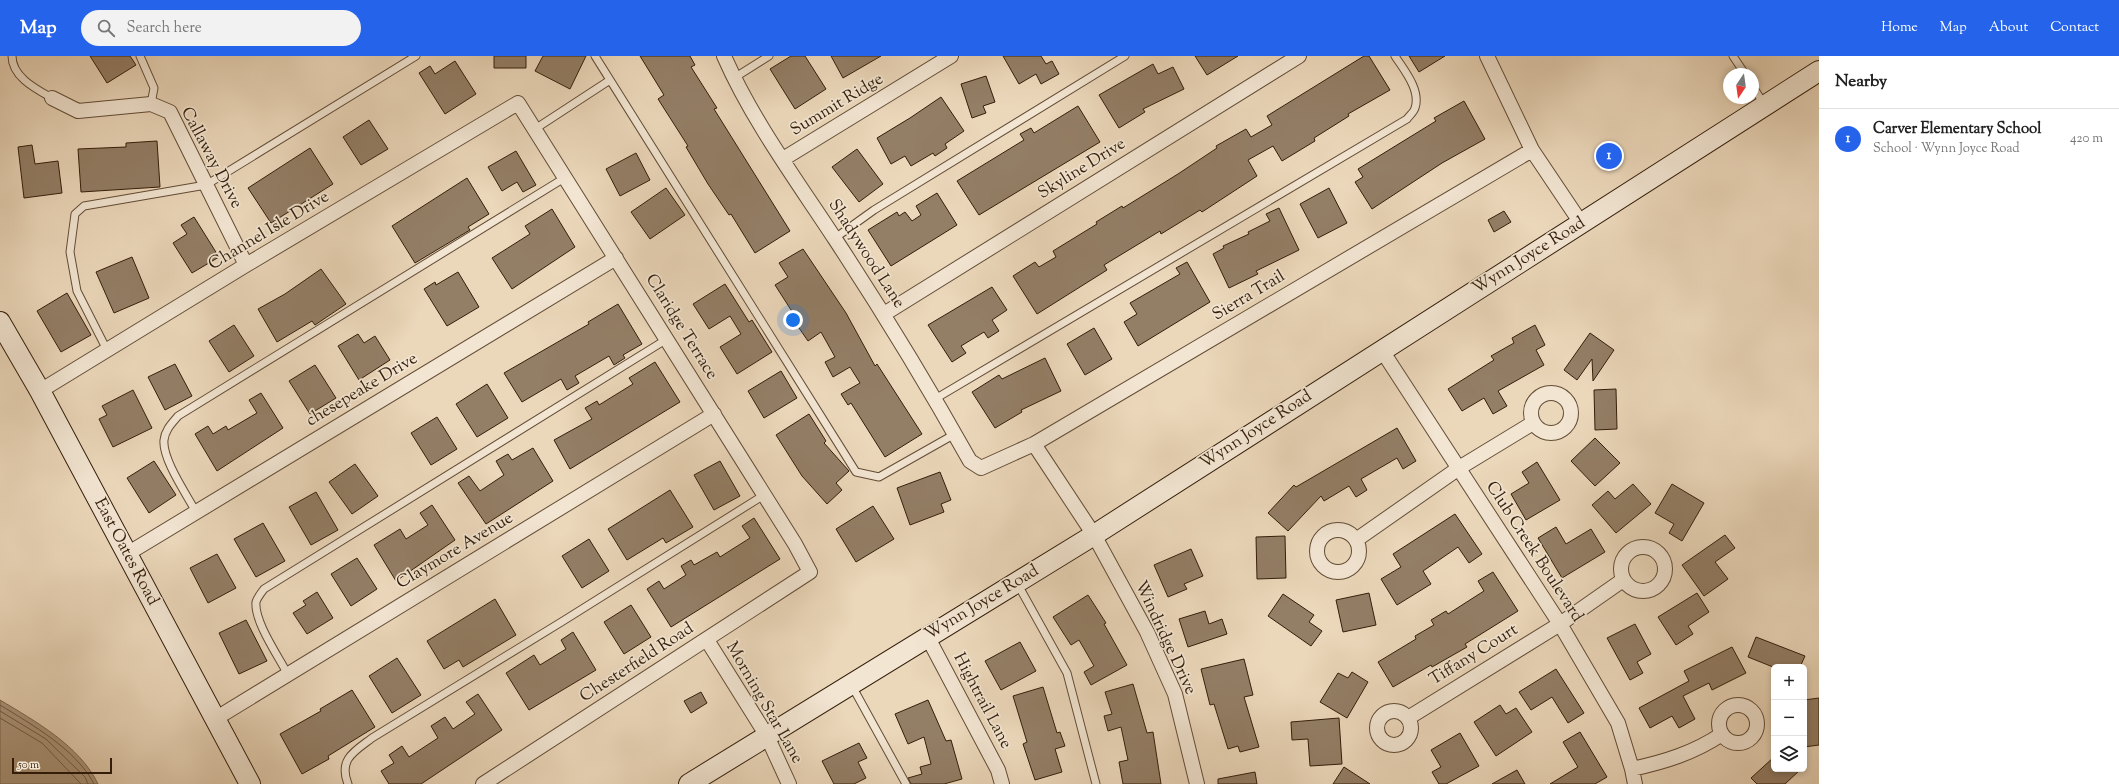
<!DOCTYPE html>
<meta charset="utf-8">
<style>
body{margin:0;font-family:"Sorts Mill Goudy",serif;background:#f2f2f2;color:#222}
.controls{position:absolute;right:12px;bottom:12px;display:grid;overflow:hidden;border-radius:6px;box-shadow:0 2px 6px #0003}
.controls button{width:36px;height:36px;display:grid;place-items:center;padding:0;border:0;border-bottom:1px solid #e0e0e0;background:#fff;color:#222;font:20px sans-serif}
.compass{position:absolute;left:1723px;top:12px;width:36px;height:36px;border-radius:50%;background:#fff;box-shadow:0 2px 6px #0003;rotate:193deg}
.scale{position:absolute;left:12px;bottom:10px;width:100px;box-sizing:border-box;padding-left:4px;border:2px solid #341e0a;border-top:0;font-size:11px;line-height:14px;white-space:nowrap;color:#341e0a;-webkit-text-stroke:3px #f2e5d2;paint-order:stroke}
.you{position:absolute;left:793px;top:264px;width:14px;height:14px;margin:-10px;border:3px solid #fff;border-radius:50%;background:#1a73e8;box-shadow:0 0 0 6px #1a73e833}
.badge{display:grid;place-items:center;width:26px;height:26px;border-radius:50%;background:#2563eb;color:#fff;font-size:13px;font-weight:700}
.pin{position:absolute;translate:-50% -50%;border:2px solid #fff;box-shadow:0 1px 4px #0006}
.list{margin:0;padding:0;list-style:none}
h2{display:flex;justify-content:space-between;align-items:center;height:52px;margin:0;padding:0 16px;font-size:17px}
h2 small{font-size:13px;font-weight:400;color:#767676}
.list li{display:grid;grid-template-columns:26px 1fr auto;gap:12px;align-items:center;box-sizing:border-box;height:60px;padding:0 16px;border-top:1px solid #e0e0e0}
.list b{display:block;font-size:15px;white-space:nowrap}
.list p{margin:0;font-size:13px;white-space:nowrap;color:#767676}
.list em{font-size:13px;font-style:normal;color:#767676}
.icon{flex:none;width:22px;height:22px;fill:none;stroke:currentColor;stroke-width:2;stroke-linecap:round;stroke-linejoin:round}
.map{position:relative;flex:none;width:1819px;height:728px;overflow:hidden}
header{display:flex;align-items:center;gap:24px;box-sizing:border-box;height:56px;padding:0 20px;background:#2563eb;color:#fff}
header strong{font-size:19px}
nav{display:flex;gap:22px;margin-inline-start:auto;font-size:14px}
.search{width:280px;height:36px;background:#f2f2f2;display:flex;align-items:center;gap:10px;box-sizing:border-box;padding:0 14px;border-radius:22px;color:#767676;font-size:15px}
main{display:flex}
aside{flex:1;background:#fff}
.map>svg:first-child{display:block}
</style>
<header>
<strong>Map</strong>
<div class="search"><svg class="icon" aria-label="search" viewBox="0 0 24 24"><circle cx="10" cy="10" r="6"/><path d="M15 15l6 6"/></svg>Search here</div>
<nav><a>Home</a><a>Map</a><a>About</a><a>Contact</a></nav>
</header>
<main>
<div class="map">
<svg width="1819" height="728" viewBox="0 0 1819 728">
<rect width="100%" height="100%" fill="#ebd7ba"/>
<filter id="stains"><feTurbulence type="fractalNoise" baseFrequency=".005" numOctaves="4"/><feColorMatrix values="0 0 0 0 .2 0 0 0 0 .09 0 0 0 0 .02 0 0 0 .5 -.17"/></filter>
<radialGradient id="worn" r=".72"><stop offset=".6" stop-color="#630" stop-opacity="0"/><stop offset="1" stop-color="#630" stop-opacity=".3"/></radialGradient>
<path fill="#ad987e" stroke="#7d6750" d="M 0,644 C 35,665 80,690 98,728 L 0,728 Z"/>
<g fill="none" stroke-linecap="round" stroke-linejoin="round">
<path stroke="#705b44" stroke-width="1" d="M 0,649 C 31,668 77,694 94,728
M 0,655 L 46,683 L 85,721 L 88,728
M 0,662 L 42,687 L 81,728"/>
</g>
<path fill="#937e66" stroke="#341e0a" d="M 90,0 L 130,0 L 136,9 L 107,27 Z
M 494,0 L 526,0 L 526,12 L 494,12 Z
M 543,0 L 586,0 L 570,33 L 535,15 Z
M 640,0 L 690,0 L 695,9 L 691,11 L 717,52 L 714,53 L 790,175 L 755,197 L 731,158 L 729,159 L 708,128 L 686,91 L 688,90 L 658,43 L 664,39 Z
M 791,0 L 805,0 L 826,33 L 795,53 L 770,13 Z
M 831,0 L 881,0 L 843,22 Z
M 1003,0 L 1041,0 L 1046,8 L 1052,5 L 1059,18 L 1041,28 L 1036,18 L 1019,28 Z
M 1195,0 L 1238,0 L 1207,19 Z
M 1364,0 L 1369,0 L 1390,34 L 1348,58 L 1349,60 L 1314,82 L 1315,85 L 1282,105 L 1273,90 L 1248,104 L 1257,120 L 1202,156 L 1200,154 L 1161,178 L 1160,175 L 1104,209 L 1107,214 L 1037,258 L 1013,220 L 1035,206 L 1039,211 L 1056,201 L 1053,195 L 1097,168 L 1096,166 L 1122,150 L 1123,152 L 1178,118 L 1217,92 L 1216,90 L 1246,73 L 1251,81 L 1272,69 L 1267,60 Z
M 1409,0 L 1445,0 L 1419,16 Z
M 455,5 L 476,38 L 445,58 L 419,17 L 430,10 L 435,18 Z
M 1153,8 L 1158,18 L 1173,11 L 1184,33 L 1143,53 L 1145,56 L 1119,72 L 1099,39 Z
M 986,20 L 995,46 L 983,50 L 986,57 L 972,62 L 961,28 Z
M 941,41 L 964,75 L 945,88 L 947,92 L 935,100 L 933,97 L 911,110 L 905,100 L 891,108 L 877,82 L 910,62 Z
M 1464,45 L 1485,83 L 1442,107 L 1372,153 L 1355,126 L 1363,121 L 1358,113 L 1436,65 L 1434,62 Z
M 1078,50 L 1100,86 L 979,159 L 957,125 L 1024,84 L 1020,78 L 1031,72 L 1034,77 Z
M 369,64 L 388,93 L 361,109 L 343,81 Z
M 157,85 L 160,131 L 81,136 L 78,93 L 126,91 L 126,87 Z
M 32,89 L 35,108 L 58,105 L 62,137 L 24,142 L 18,91 Z
M 310,92 L 333,128 L 271,167 L 248,132 Z
M 857,93 L 883,128 L 859,146 L 832,111 Z
M 516,95 L 536,129 L 523,136 L 517,126 L 502,135 L 488,111 Z
M 636,97 L 650,124 L 620,140 L 606,113 Z
M 467,122 L 489,158 L 468,171 L 470,174 L 415,207 L 392,170 Z
M 666,132 L 685,159 L 650,183 L 631,156 Z
M 1329,132 L 1347,167 L 1318,182 L 1300,148 Z
M 937,137 L 957,169 L 891,210 L 868,174 L 897,156 L 899,160 L 905,156 L 912,165 L 921,159 L 916,150 Z
M 1279,152 L 1299,194 L 1256,215 L 1258,218 L 1229,232 L 1213,198 L 1224,192 L 1223,190 L 1249,178 L 1248,176 L 1270,165 L 1266,158 Z
M 552,153 L 575,191 L 512,233 L 492,202 L 530,178 L 525,170 Z
M 1504,155 L 1511,166 L 1494,176 L 1488,164 Z
M 194,161 L 219,201 L 192,217 L 173,187 L 187,178 L 181,169 Z
M 803,193 L 846,257 L 875,310 L 877,308 L 922,378 L 885,401 L 851,347 L 848,349 L 841,338 L 860,327 L 850,311 L 833,321 L 825,306 L 835,301 L 821,276 L 808,285 L 790,259 L 793,257 L 775,229 L 788,221 L 779,207 Z
M 132,201 L 149,242 L 114,257 L 96,216 Z
M 1187,206 L 1210,246 L 1138,290 L 1124,266 L 1137,258 L 1130,247 L 1180,218 L 1176,212 Z
M 321,213 L 346,248 L 315,269 L 312,265 L 277,286 L 258,253 L 285,238 Z
M 458,216 L 479,251 L 447,270 L 424,233 L 435,226 L 436,229 Z
M 725,228 L 749,266 L 752,264 L 772,296 L 737,318 L 720,291 L 741,278 L 730,260 L 709,273 L 693,248 Z
M 992,231 L 1007,254 L 992,264 L 999,275 L 988,282 L 984,276 L 961,290 L 966,297 L 952,306 L 928,269 Z
M 67,237 L 91,279 L 61,296 L 37,255 Z
M 618,248 L 642,288 L 623,299 L 625,302 L 614,309 L 609,300 L 575,320 L 579,327 L 567,334 L 561,323 L 522,346 L 504,317 L 589,268 L 588,266 Z
M 234,269 L 254,300 L 229,316 L 209,285 Z
M 1535,269 L 1545,289 L 1536,294 L 1544,309 L 1498,335 L 1507,350 L 1493,358 L 1484,342 L 1462,355 L 1448,333 L 1494,304 L 1491,300 L 1514,287 L 1512,282 Z
M 1094,272 L 1112,303 L 1085,319 L 1067,288 Z
M 1590,277 L 1614,294 L 1593,325 L 1592,303 L 1577,324 L 1564,314 Z
M 358,278 L 364,287 L 375,280 L 390,304 L 359,324 L 338,290 Z
M 1045,302 L 1061,335 L 1021,354 L 1022,356 L 995,372 L 972,336 L 999,319 L 1002,323 Z
M 655,306 L 680,346 L 570,413 L 554,384 L 592,363 L 585,352 L 597,345 L 599,349 L 633,328 L 629,322 Z
M 175,308 L 192,340 L 165,354 L 148,321 Z
M 315,309 L 336,342 L 310,358 L 289,325 Z
M 781,315 L 797,342 L 764,362 L 748,335 Z
M 487,328 L 508,362 L 477,381 L 456,348 Z
M 1616,333 L 1617,373 L 1595,374 L 1594,334 Z
M 133,334 L 152,372 L 113,391 L 99,363 L 107,359 L 102,350 Z
M 261,337 L 283,372 L 217,415 L 195,378 L 208,370 L 213,378 L 226,370 L 228,374 L 257,357 L 249,344 Z
M 809,358 L 826,385 L 824,387 L 849,415 L 836,427 L 842,434 L 827,448 L 802,420 L 776,379 Z
M 437,361 L 457,393 L 431,409 L 411,377 Z
M 1397,372 L 1416,405 L 1403,413 L 1397,402 L 1361,423 L 1367,434 L 1356,441 L 1349,430 L 1324,445 L 1321,440 L 1288,475 L 1268,457 L 1294,429 L 1296,431 Z
M 1595,382 L 1620,407 L 1595,430 L 1571,405 Z
M 533,392 L 553,425 L 486,468 L 458,427 L 469,420 L 480,435 L 504,419 L 496,405 L 508,398 L 512,404 Z
M 154,405 L 176,439 L 149,457 L 127,422 Z
M 720,405 L 740,440 L 714,454 L 694,419 Z
M 1537,406 L 1560,444 L 1526,464 L 1511,438 L 1529,427 L 1522,416 Z
M 355,408 L 378,440 L 352,458 L 329,426 Z
M 940,416 L 951,444 L 941,448 L 944,456 L 910,469 L 897,432 Z
M 1633,428 L 1651,448 L 1616,477 L 1592,449 L 1608,435 L 1615,443 Z
M 1672,428 L 1704,447 L 1682,485 L 1669,477 L 1674,468 L 1655,457 Z
M 670,434 L 693,471 L 666,487 L 663,482 L 627,504 L 608,473 Z
M 316,436 L 338,474 L 311,489 L 289,451 Z
M 432,449 L 455,484 L 396,525 L 374,489 L 400,473 L 406,483 L 428,469 L 420,457 Z
M 873,450 L 894,483 L 856,506 L 836,473 Z
M 1455,458 L 1482,498 L 1469,507 L 1458,491 L 1423,515 L 1431,528 L 1397,549 L 1381,523 L 1401,511 L 1393,498 Z
M 754,462 L 780,503 L 671,571 L 647,533 L 659,525 L 664,533 L 686,519 L 681,510 L 691,504 L 694,509 L 717,496 L 720,501 L 750,482 L 742,470 Z
M 263,467 L 285,505 L 256,521 L 234,483 Z
M 1556,471 L 1566,488 L 1591,473 L 1605,496 L 1562,522 L 1538,482 Z
M 1725,479 L 1735,492 L 1715,506 L 1728,523 L 1704,540 L 1682,509 Z
M 1285,480 L 1286,522 L 1257,523 L 1256,481 Z
M 589,483 L 609,515 L 582,532 L 562,500 Z
M 1191,493 L 1203,520 L 1184,528 L 1187,533 L 1168,541 L 1154,509 Z
M 217,498 L 236,532 L 208,547 L 190,512 Z
M 357,502 L 377,533 L 351,550 L 331,518 Z
M 1493,516 L 1518,555 L 1465,588 L 1467,591 L 1432,611 L 1431,609 L 1393,631 L 1378,606 L 1416,583 L 1415,580 L 1434,569 L 1431,564 L 1446,555 L 1448,558 L 1484,535 L 1478,525 Z
M 317,536 L 333,562 L 307,578 L 293,557 L 306,549 L 303,545 Z
M 1369,537 L 1376,569 L 1343,576 L 1336,544 Z
M 1697,537 L 1709,556 L 1688,570 L 1693,578 L 1676,589 L 1658,561 Z
M 1283,538 L 1314,559 L 1309,566 L 1322,575 L 1311,590 L 1268,560 Z
M 1088,539 L 1106,567 L 1104,568 L 1127,609 L 1091,629 L 1084,616 L 1094,610 L 1079,584 L 1071,589 L 1053,561 Z
M 495,543 L 516,579 L 463,611 L 459,604 L 444,613 L 427,585 Z
M 631,549 L 651,581 L 624,598 L 604,566 Z
M 1205,555 L 1209,568 L 1222,563 L 1227,578 L 1188,591 L 1179,563 Z
M 246,564 L 267,605 L 239,618 L 219,577 Z
M 1635,568 L 1651,598 L 1637,606 L 1643,617 L 1630,624 L 1607,582 Z
M 573,576 L 596,614 L 529,654 L 506,617 L 534,599 L 540,609 L 566,593 L 561,584 Z
M 1756,581 L 1805,600 L 1800,611 L 1773,611 L 1748,601 Z
M 1020,586 L 1036,615 L 1001,634 L 985,605 Z
M 1732,591 L 1746,617 L 1712,634 L 1709,627 L 1683,640 L 1695,663 L 1679,672 L 1672,660 L 1650,672 L 1639,652 L 1689,625 L 1684,615 Z
M 397,602 L 421,639 L 392,657 L 369,620 Z
M 1244,603 L 1253,639 L 1244,641 L 1259,691 L 1240,696 L 1238,690 L 1228,693 L 1214,648 L 1210,649 L 1201,613 Z
M 1556,613 L 1584,657 L 1568,667 L 1552,641 L 1531,654 L 1519,636 Z
M 1352,616 L 1368,626 L 1347,662 L 1320,646 L 1338,617 L 1348,622 Z
M 1133,628 L 1147,677 L 1153,676 L 1161,728 L 1123,728 L 1119,706 L 1128,704 L 1121,671 L 1108,675 L 1104,660 L 1112,658 L 1105,636 Z
M 1043,631 L 1057,677 L 1060,676 L 1065,690 L 1055,693 L 1062,716 L 1035,724 L 1023,688 L 1027,686 L 1013,640 Z
M 352,634 L 375,671 L 328,700 L 329,703 L 302,718 L 280,678 L 321,655 L 320,653 Z
M 701,636 L 707,647 L 691,657 L 684,645 Z
M 478,638 L 502,674 L 421,728 L 389,728 L 381,715 L 394,707 L 389,699 L 402,690 L 409,701 L 438,682 L 431,670 L 445,661 L 453,673 L 475,658 L 466,646 Z
M 1819,642 L 1819,689 L 1804,691 L 1804,644 Z
M 928,644 L 946,685 L 951,684 L 962,723 L 944,728 L 911,728 L 908,722 L 922,718 L 920,711 L 931,708 L 924,681 L 908,688 L 895,658 Z
M 1500,649 L 1506,658 L 1516,652 L 1532,676 L 1496,700 L 1474,666 Z
M 1339,662 L 1342,708 L 1310,710 L 1308,683 L 1292,684 L 1291,666 Z
M 1580,676 L 1607,721 L 1595,728 L 1550,728 L 1578,711 L 1563,686 Z
M 1460,677 L 1479,710 L 1446,728 L 1439,728 L 1432,716 L 1441,711 L 1431,694 Z
M 859,687 L 867,702 L 858,706 L 866,722 L 854,728 L 834,728 L 822,705 Z
M 1774,701 L 1774,713 L 1801,713 L 1785,728 L 1757,728 L 1751,722 Z
M 1344,711 L 1370,728 L 1333,728 Z
M 1517,714 L 1525,728 L 1492,728 Z
M 1255,716 L 1257,728 L 1218,728 L 1218,723 Z"/>
<g fill="none" stroke-linecap="round" stroke-linejoin="round">
<g stroke="#624c36" stroke-width="9">
<path id="lane" d="M 12,0 C 12,21 36,33 52,42
M 140,0 L 154,32 L 151,48
M 595,0 L 856,416 L 879,421 L 955,378
M 1733,0 L 1745,18
M 734,22 L 769,0
M 1753,31 L 1764,48
M 535,73 L 610,24
M 835,182 L 874,154 L 1125,0
M 107,294 L 77,235 L 70,196 L 75,158 L 84,150 L 206,129 L 416,0
M 935,343 L 1407,63 C 1409,60 1414,56 1415,52 C 1421,34 1404,14 1395,0
M 196,456 C 187,439 162,403 164,384 C 165,374 172,367 178,360 L 566,121
M 1017,527 L 1067,617 L 1096,728
M 288,619 C 279,601 254,566 256,546 C 257,542 261,537 264,533 L 667,283
M 852,630 L 906,728
M 348,728 C 338,703 355,695 372,682 L 563,565 L 764,439"/>
</g>
<g stroke="#624c36" stroke-width="16">
<path id="street" d="M 724,0 C 752,64 797,125 835,183 C 883,256 928,330 970,405 L 981,412 L 1034,388 L 1532,94
M 1487,0 L 1532,94 L 1581,167
M 52,42 L 78,55 L 151,48 L 170,56 L 246,209
M 783,103 L 951,0
M 884,258 L 1299,0
M 1381,293 L 1560,568 L 1618,667 L 1632,713 L 1635,728
M 40,335 L 246,209 L 518,47 L 795,488 L 810,516 L 483,728
M1531 357a20 20 0 1 1 40 0a20 20 0 1 1-40 0Z
M 1034,388 L 1094,479 L 1147,576 L 1175,638 L 1197,728
M1317 495a21 21 0 1 1 42 0a21 21 0 1 1-42 0Z
M 1356,484 L 1459,412 L 1533,367
M1621 513a22 22 0 1 1 44 0a22 22 0 1 1-44 0Z
M 127,498 L 616,202
M 927,580 L 998,714 L 1002,728
M 707,584 L 767,680 L 789,728
M1719 668a19 19 0 1 1 38 0a19 19 0 1 1-38 0Z
M1377 672a17 17 0 1 1 34 0a17 17 0 1 1-34 0Z
M 1408,662 L 1560,568 L 1623,524
M 215,663 L 714,358
M 1632,713 C 1664,706 1694,697 1722,678"/>
</g>
<g stroke="#341e0a" stroke-width="22">
<path id="secondary" d="M 0,266 L 40,335 L 250,728
M 689,728 L 1094,479 L 1819,15"/>
</g>
<use href="#lane" stroke="#f2e5d2" stroke-width="7"/>
<use href="#street" stroke="#f2e5d2" stroke-width="14"/>
<use href="#secondary" stroke="#f2e5d2" stroke-width="20"/>
</g>
<g text-anchor="middle" dominant-baseline="central" stroke-width="3.5" stroke-linejoin="round" paint-order="stroke">
<g font-size="17" fill="#341e0a" stroke="#f2e5d2">
<text transform="translate(837 49) rotate(-31)">Summit Ridge</text>
<text transform="translate(211 102) rotate(62)">Callaway Drive</text>
<text transform="translate(1082 113) rotate(-32)">Skyline Drive</text>
<text transform="translate(269 175) rotate(-31)">Channel Isle Drive</text>
<text transform="translate(866 198) rotate(57)">Shadywood Lane</text>
<text transform="translate(1529 200) rotate(-32)">Wynn Joyce Road</text>
<text transform="translate(1249 240) rotate(-31)">Sierra Trail</text>
<text transform="translate(681 271) rotate(58)">Claridge Terrace</text>
<text transform="translate(362 334) rotate(-31)">chesepeake Drive</text>
<text transform="translate(1256 374) rotate(-33)">Wynn Joyce Road</text>
<text transform="translate(455 495) rotate(-31)">Claymore Avenue</text>
<text transform="translate(126 496) rotate(62)">East Oates Road</text>
<text transform="translate(1534 496) rotate(57)">Club Creek Boulevard</text>
<text transform="translate(982 547) rotate(-31)">Wynn Joyce Road</text>
<text transform="translate(1165 582) rotate(65)">Windridge Drive</text>
<text transform="translate(1474 599) rotate(-32)">Tiffany Court</text>
<text transform="translate(637 607) rotate(-33)">Chesterfield Road</text>
<text transform="translate(982 645) rotate(62)">Hightrail Lane</text>
<text transform="translate(764 647) rotate(60)">Morning Star Lane</text>
</g>
</g>
<rect width="100%" height="100%" filter="url(#stains)"/>
<rect width="100%" height="100%" fill="url(#worn)"/>
</svg>
<div class="controls">
<button>+</button>
<button>−</button>
<button><svg class="icon" aria-label="layers" viewBox="0 0 24 24"><path d="M12 4l9 5-9 5-9-5zM3 14l9 5 9-5"/></svg></button>
</div>
<svg class="compass" viewBox="-18 -18 36 36"><path d="M0-13l5 13h-10z" fill="#e53935"/><path d="M0 13l5-13h-10z" fill="#767676"/></svg>
<div class="scale">50 m</div>
<div class="you"></div>
<div class="pin badge" style="left:1609px;top:100px">1</div>
</div>
<aside>
<h2>Nearby<small></small></h2>
<ul class="list">
<li><span class="badge">1</span><div><b>Carver Elementary School</b><p>School · Wynn Joyce Road</p></div><em>420 m</em></li>
</ul>
</aside>
</main>
